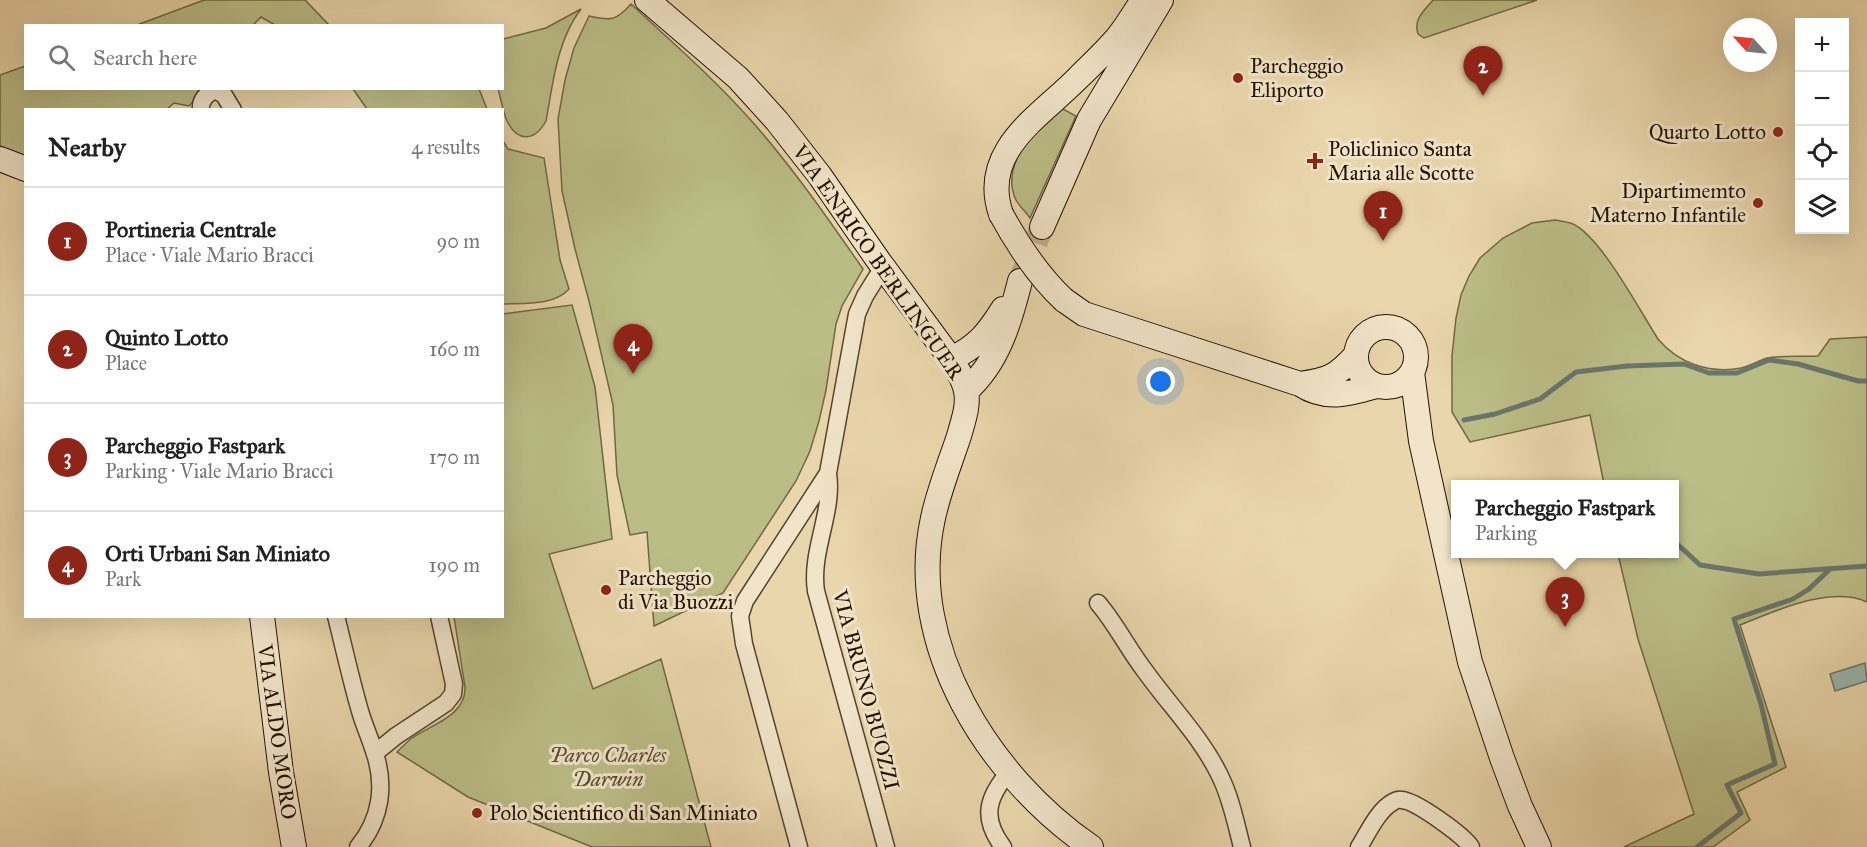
<!DOCTYPE html>
<meta charset="utf-8">
<style>
body{margin:0;font-family:"IM FELL Great Primer",serif;background:#f2f2f2;color:#222}
.controls{position:absolute;right:18px;top:18px;display:grid;overflow:hidden;border-radius:0px;box-shadow:0 6px 24px #0002}
.controls button{width:54px;height:54px;display:grid;place-items:center;padding:0;border:0;border-bottom:2px solid #e0e0e0;background:#fff;color:#222;font:30px sans-serif}
.compass{position:absolute;left:1723px;top:18px;width:54px;height:54px;border-radius:50%;background:#fff;box-shadow:0 6px 24px #0002;rotate:297deg}
.you{position:absolute;left:1161px;top:382px;width:21px;height:21px;margin:-15px;border:4px solid #fff;border-radius:50%;background:#1a73e8;box-shadow:0 0 0 9px #1a73e833}
.badge{display:grid;place-items:center;width:39px;height:39px;border-radius:50%;background:#8f2418;color:#fff;font-size:20px;font-weight:700}
.pin{position:absolute;translate:-50% -50px;filter:drop-shadow(0 2px 3px #0008)}
.pin::after{content:'';position:absolute;top:32px;width:21px;height:18px;background:inherit;clip-path:polygon(0 0,100% 0,50% 100%)}
.popup{position:absolute;left:1451px;top:480px;width:228px;height:78px;box-sizing:border-box;display:grid;place-content:center;border-radius:0px;background:#fff;filter:drop-shadow(0 2px 4px #0005);font-size:20px;white-space:nowrap;color:#767676}
.popup b{font-size:22px;color:#222}
.popup::after{content:'';position:absolute;left:50%;top:100%;margin-left:-12px;border:12px solid transparent;border-top-color:#fff}
.list{margin:0;padding:0;list-style:none}
h2{display:flex;justify-content:space-between;align-items:center;height:78px;margin:0;padding:0 24px;font-size:26px}
h2 small{font-size:20px;font-weight:400;color:#767676}
.list li{display:grid;grid-template-columns:39px 1fr auto;gap:18px;align-items:center;box-sizing:border-box;height:108px;padding:0 24px;border-top:2px solid #e0e0e0}
.list b{display:block;font-size:22px;white-space:nowrap}
.list p{margin:0;font-size:20px;white-space:nowrap;color:#767676}
.list em{font-size:20px;font-style:normal;color:#767676}
.icon{flex:none;width:33px;height:33px;fill:none;stroke:currentColor;stroke-width:2;stroke-linecap:round;stroke-linejoin:round}
.map{position:relative;flex:none;width:1867px;height:847px;overflow:hidden}
.search{position:absolute;background:#fff;box-shadow:0 6px 24px #0002;left:24px;top:24px;width:480px;height:66px;display:flex;align-items:center;gap:15px;box-sizing:border-box;padding:0 21px;border-radius:0px;color:#767676;font-size:22px}
.panel{position:absolute;background:#fff;box-shadow:0 6px 24px #0002;left:24px;top:108px;width:480px;height:510px;border-radius:0px}
.map>svg:first-child{display:block}
</style>
<div class="map">
<svg width="1867" height="847" viewBox="0 0 1867 847">
<rect width="100%" height="100%" fill="#ead6ac"/>
<filter id="stains"><feTurbulence type="fractalNoise" baseFrequency=".00333" numOctaves="4"/><feColorMatrix values="0 0 0 0 .2 0 0 0 0 .09 0 0 0 0 .02 0 0 0 .5 -.17"/></filter>
<radialGradient id="worn" r=".72"><stop offset=".6" stop-color="#630" stop-opacity="0"/><stop offset="1" stop-color="#630" stop-opacity=".3"/></radialGradient>
<path fill="#bbbd87" stroke="#706846" stroke-width="1.5" d="M 204,0 L 305,0 L 329,25 L 275,25 L 261,17 L 253,25 L 137,25 Z
M 1433,0 L 1537,0 L 1424,38 L 1418,34 C 1413,19 1424,11 1433,0 Z
M 631,4 C 673,43 718,82 756,126 C 795,171 829,220 863,269 L 842,306 L 836,324 L 826,390 L 819,421 L 810,451 L 796,481 L 723,593 L 654,626 L 647,532 L 630,535 L 617,475 L 613,405 L 589,301 L 575,249 L 562,191 L 558,119 L 565,80 L 574,48 L 589,16 C 611,21 616,21 631,4 Z
M 581,9 C 557,40 553,83 546,121 C 535,141 518,143 507,121 C 503,112 501,99 498,89 L 502,88 L 503,39 L 546,28 Z
M 25,66 L 26,88 L 205,89 L 189,106 L 174,103 L 167,109 L 26,110 L 25,156 L 0,146 L 0,75 Z
M 353,89 L 479,89 L 487,109 L 367,109 Z
M 1061,108 L 1076,116 L 1030,218 C 1026,212 1019,206 1016,200 C 1013,195 1013,191 1012,186 C 1009,152 1039,130 1061,108 Z
M 503,141 L 508,149 L 544,158 L 560,260 L 569,289 C 554,306 524,303 503,304 Z
M 1555,220 C 1561,221 1568,222 1573,224 C 1601,237 1640,311 1658,339 C 1678,363 1709,374 1741,368 C 1750,366 1758,361 1767,358 C 1783,355 1802,357 1818,356 L 1830,339 L 1867,337 L 1867,602 C 1831,585 1775,611 1740,625 L 1786,767 L 1737,792 L 1750,820 L 1713,847 L 1624,847 L 1694,814 L 1638,639 L 1618,554 L 1674,554 L 1674,484 L 1604,484 L 1590,415 L 1470,442 L 1452,412 L 1452,356 L 1456,318 L 1461,295 L 1469,276 L 1480,258 L 1503,238 L 1532,223 Z
M 572,305 L 595,387 L 612,539 L 549,554 L 593,689 L 661,659 L 711,847 L 592,847 L 468,797 L 397,752 C 402,747 407,742 412,738 C 432,724 466,716 465,687 L 454,617 L 502,616 L 503,314 Z"/>
<path fill="#98b8af" stroke="#6a766b" stroke-width="1.5" d="M 1865,663 L 1867,681 L 1835,691 L 1830,674 Z"/>
<g fill="none" stroke-linecap="round" stroke-linejoin="round">
<path stroke="#6a766b" stroke-width="5" d="M 1464,420 L 1495,414 L 1540,399 L 1576,372 L 1627,366 L 1684,364 L 1709,373 L 1737,373 L 1769,360 L 1798,364 L 1858,381 L 1867,381
M 1674,541 L 1700,565 L 1759,574 L 1867,566
M 1697,847 L 1741,813 L 1727,785 L 1775,764 L 1761,704 L 1734,619 L 1793,599 L 1809,589 L 1830,569"/>
<path stroke="#c2af8a" stroke-width="24" stroke-dasharray="24 12" stroke-linecap="butt" d="M 1022,276 L 1042,227"/>
<g stroke="#56442e" stroke-width="19">
<path id="street" d="M 201,110 C 200,100 206,94 215,90 L 224,95 L 233,110
M 828,474 C 834,512 810,551 816,591 L 886,847
M 1098,603 C 1116,624 1128,649 1145,671 C 1170,706 1202,738 1220,776 C 1231,798 1236,824 1242,847
M 336,616 C 344,648 351,680 360,711 C 364,725 370,738 374,751 C 386,785 381,819 358,847
M 375,753 L 396,736 L 446,703 L 453,694 L 454,684 L 439,616
M 799,847 L 744,644 L 740,616 L 745,601 L 828,473 L 857,314 L 865,296 L 883,267
M 1003,847 C 981,818 987,797 1010,771
M 1359,847 C 1368,833 1378,810 1393,802 C 1396,800 1398,799 1402,800 C 1416,801 1463,835 1471,847"/>
</g>
<g stroke="#241304" stroke-width="26">
<path id="secondary" d="M 647,0 L 738,78 L 777,121 L 820,176 L 878,260 L 951,359 C 957,369 964,379 966,391 C 969,406 963,421 959,436 C 950,463 939,490 933,518 C 905,645 989,777 1091,847
M 0,159 L 26,169
M 1001,214 C 979,150 1041,116 1079,77 C 1092,64 1105,52 1117,38 C 1127,26 1134,13 1143,0
M 1042,227 L 1089,120 L 1161,0
M 1064,300 L 1084,314 L 1300,384 C 1326,401 1348,394 1376,386
M1356 357a30 30 0 1 1 60 0a30 30 0 1 1-60 0Z
M 951,359 C 978,346 988,333 1003,309
M 1412,372 L 1421,441 L 1470,662 L 1502,758 L 1520,806 L 1539,847
M 1300,384 C 1329,380 1337,376 1356,355
M 966,391 C 998,363 1010,321 1020,281
M 262,616 L 281,772 L 294,847"/>
</g>
<use href="#street" stroke="#f1e4c9" stroke-width="16"/>
<use href="#secondary" stroke="#f1e4c9" stroke-width="24"/>
<g stroke="#241304" stroke-width="26" stroke-linecap="butt">
<path id="secondary-bridge" d="M 1001,214 C 1018,245 1038,276 1064,300"/>
</g>
<use href="#secondary-bridge" stroke="#f1e4c9" stroke-width="24"/>
</g>
<g fill="#8f2418" stroke="#f1e4c9" stroke-width="2">
<circle cx="1238" cy="78" r="6"/>
<circle cx="1778" cy="132" r="6"/>
<path d="M1312 152h6v6h6v6h-6v6h-6v-6h-6v-6h6z"/>
<circle cx="1758" cy="203" r="6"/>
<circle cx="606" cy="590" r="6"/>
<circle cx="477" cy="813" r="6"/>
</g>
<g text-anchor="middle" dominant-baseline="central" stroke-width="6" stroke-linejoin="round" paint-order="stroke">
<g font-size="21" fill="#241304" stroke="#f1e4c9" text-anchor="start">
<text x="1250" y="66">Parcheggio<tspan x="1250" dy="24">Eliporto</tspan></text>
<text x="1766" y="132" text-anchor="end">Quarto Lotto</text>
<text x="1328" y="149">Policlinico Santa<tspan x="1328" dy="24">Maria alle Scotte</tspan></text>
<text x="1746" y="191" text-anchor="end">Dipartimemto<tspan x="1746" dy="24">Materno Infantile</tspan></text>
<text x="618" y="578">Parcheggio<tspan x="618" dy="24">di Via Buozzi</tspan></text>
<text x="489" y="813">Polo Scientifico di San Miniato</text>
</g>
<g font-size="21" fill="#241304" stroke="#f1e4c9">
<text transform="translate(878 262) rotate(55)">VIA ENRICO BERLINGUER</text>
<text transform="translate(866 690) rotate(75)">VIA BRUNO BUOZZI</text>
<text transform="translate(277 732) rotate(82)">VIA ALDO MORO</text>
</g>
<g font-size="21" font-style="italic" fill="#594e32" stroke="#f1e4c9">
<text x="608" y="755">Parco Charles<tspan x="608" dy="24">Darwin</tspan></text>
</g>
</g>
<rect width="100%" height="100%" filter="url(#stains)"/>
<rect width="100%" height="100%" fill="url(#worn)"/>
</svg>
<div class="controls">
<button>+</button>
<button>−</button>
<button><svg class="icon" aria-label="locate" viewBox="0 0 24 24"><circle cx="12" cy="12" r="6"/><path d="M12 2v4M12 18v4M2 12h4M18 12h4"/></svg></button>
<button><svg class="icon" aria-label="layers" viewBox="0 0 24 24"><path d="M12 4l9 5-9 5-9-5zM3 14l9 5 9-5"/></svg></button>
</div>
<svg class="compass" viewBox="-18 -18 36 36"><path d="M0-13l5 13h-10z" fill="#e53935"/><path d="M0 13l5-13h-10z" fill="#767676"/></svg>
<div class="you"></div>
<div class="pin badge" style="left:1383px;top:241px">1</div>
<div class="pin badge" style="left:1483px;top:96px">2</div>
<div class="pin badge" style="left:1565px;top:627px">3</div>
<div class="popup"><b>Parcheggio Fastpark</b>Parking</div>
<div class="pin badge" style="left:633px;top:374px">4</div>
<div class="search"><svg class="icon" aria-label="search" viewBox="0 0 24 24"><circle cx="10" cy="10" r="6"/><path d="M15 15l6 6"/></svg>Search here</div>
<section class="panel">
<h2>Nearby<small>4 results</small></h2>
<ul class="list">
<li><span class="badge">1</span><div><b>Portineria Centrale</b><p>Place · Viale Mario Bracci</p></div><em>90 m</em></li>
<li><span class="badge">2</span><div><b>Quinto Lotto</b><p>Place</p></div><em>160 m</em></li>
<li><span class="badge">3</span><div><b>Parcheggio Fastpark</b><p>Parking · Viale Mario Bracci</p></div><em>170 m</em></li>
<li><span class="badge">4</span><div><b>Orti Urbani San Miniato</b><p>Park</p></div><em>190 m</em></li>
</ul>
</section>
</div>
